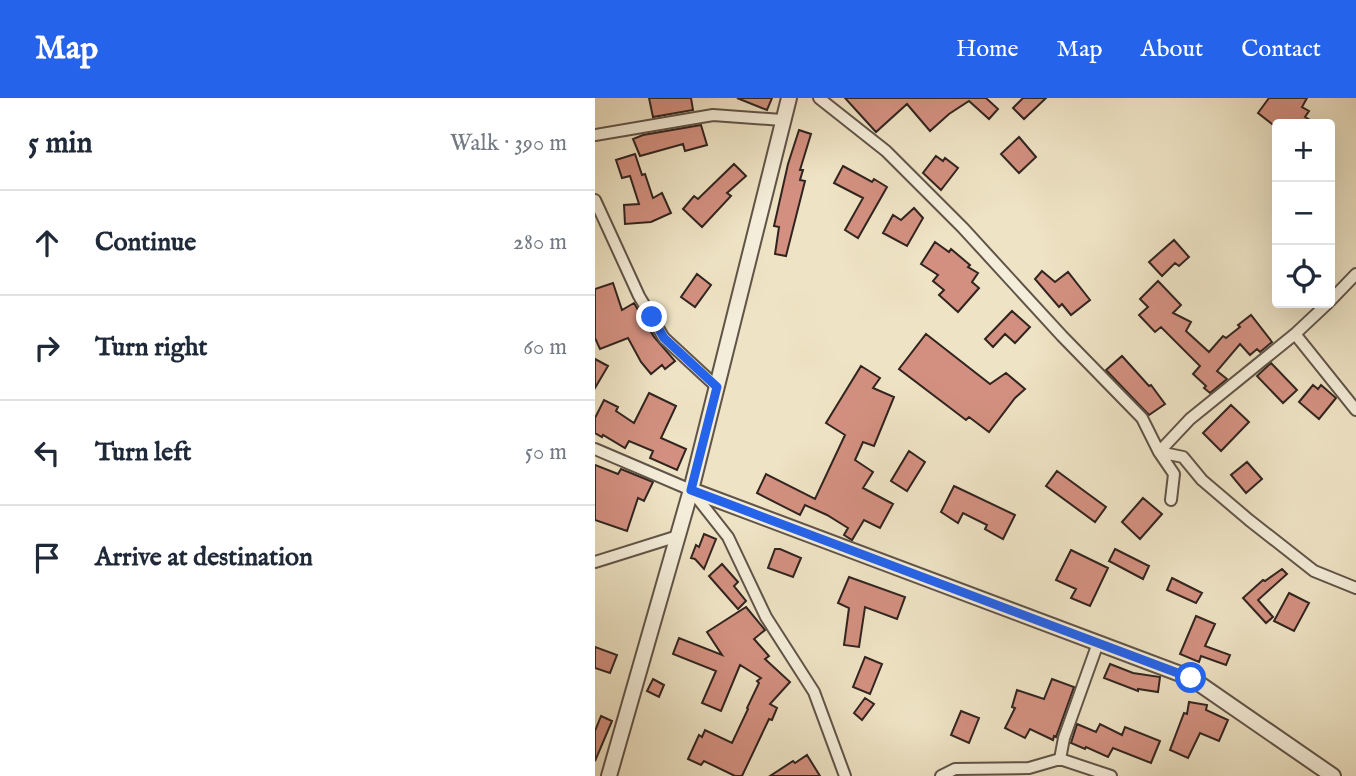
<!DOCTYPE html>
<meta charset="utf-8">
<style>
body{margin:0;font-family:"IM FELL English",serif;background:#f2f2f3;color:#1f2937}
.controls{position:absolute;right:21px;top:21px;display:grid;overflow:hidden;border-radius:7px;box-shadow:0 7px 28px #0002}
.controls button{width:63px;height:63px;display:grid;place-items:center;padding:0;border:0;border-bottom:2px solid #e0e1e3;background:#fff;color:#1f2937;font:35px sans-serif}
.stop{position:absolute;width:21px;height:21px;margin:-16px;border:5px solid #2563eb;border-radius:50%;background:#fff}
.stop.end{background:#2563eb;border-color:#fff;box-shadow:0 2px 7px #0008}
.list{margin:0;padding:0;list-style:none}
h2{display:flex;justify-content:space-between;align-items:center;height:91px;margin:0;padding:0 28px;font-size:30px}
h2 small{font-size:23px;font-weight:400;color:#747a83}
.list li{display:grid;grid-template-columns:46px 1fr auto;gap:21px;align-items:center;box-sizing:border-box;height:105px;padding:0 28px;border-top:2px solid #e0e1e3}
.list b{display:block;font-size:26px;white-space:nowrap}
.list em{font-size:23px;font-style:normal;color:#747a83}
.icon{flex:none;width:38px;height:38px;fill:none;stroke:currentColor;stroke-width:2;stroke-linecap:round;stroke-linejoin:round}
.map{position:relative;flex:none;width:761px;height:678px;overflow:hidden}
header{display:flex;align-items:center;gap:42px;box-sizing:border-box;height:98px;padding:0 35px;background:#2563eb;color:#fff}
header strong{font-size:33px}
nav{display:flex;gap:38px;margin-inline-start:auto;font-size:24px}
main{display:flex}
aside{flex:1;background:#fff}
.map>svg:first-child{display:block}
</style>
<header>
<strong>Map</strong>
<nav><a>Home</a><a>Map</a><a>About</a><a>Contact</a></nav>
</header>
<main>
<aside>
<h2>5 min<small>Walk · 390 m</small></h2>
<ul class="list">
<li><svg class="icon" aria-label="ahead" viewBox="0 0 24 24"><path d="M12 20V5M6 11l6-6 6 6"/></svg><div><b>Continue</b></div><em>280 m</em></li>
<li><svg class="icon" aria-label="right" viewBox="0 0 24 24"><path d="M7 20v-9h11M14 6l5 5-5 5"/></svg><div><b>Turn right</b></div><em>60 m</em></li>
<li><svg class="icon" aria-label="left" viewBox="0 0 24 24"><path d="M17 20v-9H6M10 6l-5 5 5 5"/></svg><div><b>Turn left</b></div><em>50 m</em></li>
<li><svg class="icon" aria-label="arrive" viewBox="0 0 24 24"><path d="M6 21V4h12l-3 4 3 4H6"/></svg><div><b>Arrive at destination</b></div></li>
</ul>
</aside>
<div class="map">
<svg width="761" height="678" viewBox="0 0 761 678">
<rect width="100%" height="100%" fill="#eee3c4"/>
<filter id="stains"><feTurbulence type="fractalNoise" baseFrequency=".00286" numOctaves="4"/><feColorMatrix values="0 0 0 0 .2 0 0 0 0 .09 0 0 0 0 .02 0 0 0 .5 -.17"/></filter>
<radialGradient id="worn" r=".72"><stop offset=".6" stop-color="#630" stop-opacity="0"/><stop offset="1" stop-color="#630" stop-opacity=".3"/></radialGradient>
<path fill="#d39080" stroke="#31241f" stroke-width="2" d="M 54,0 L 96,0 L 98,12 L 58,19 Z
M 142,0 L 177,0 L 172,12 Z
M 250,0 L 391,0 L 403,11 L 394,21 L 374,3 L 354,16 L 335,33 L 312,6 L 281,34 Z
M 428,0 L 451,0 L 429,21 L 418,10 Z
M 674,0 L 712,0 L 707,9 L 714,13 L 710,19 L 722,26 L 682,26 L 682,30 L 663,15 Z
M 106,27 L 112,47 L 90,53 L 88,46 L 45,58 L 38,41 L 48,37 Z
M 204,32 L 216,36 L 205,72 L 208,72 L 205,82 L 210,83 L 191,158 L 180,156 L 184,129 L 179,128 L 193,66 Z
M 424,39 L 441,59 L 424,75 L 406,56 Z
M 40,56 L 47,77 L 50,76 L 58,100 L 67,95 L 76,115 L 56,124 L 30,126 L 29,107 L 44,106 L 35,78 L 27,80 L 21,62 Z
M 341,58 L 348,63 L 350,60 L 363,70 L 346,92 L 328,75 Z
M 139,66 L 151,78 L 132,95 L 136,98 L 107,129 L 88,111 L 99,98 L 103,101 Z
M 248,68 L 277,84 L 279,81 L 292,89 L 263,140 L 250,132 L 268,100 L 239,85 Z
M 319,110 L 328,120 L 312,148 L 288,135 L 298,117 L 306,122 Z
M 579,142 L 594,159 L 584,168 L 580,165 L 567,178 L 554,164 Z
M 340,144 L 354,154 L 356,151 L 375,167 L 373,169 L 383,175 L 377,184 L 384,190 L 363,214 L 344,197 L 349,192 L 338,183 L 343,177 L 326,166 Z
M 447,173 L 460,184 L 473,174 L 495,202 L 476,217 L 467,206 L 464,209 L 440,181 Z
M 102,176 L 116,187 L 100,209 L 86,199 Z
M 563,183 L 586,207 L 578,215 L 596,224 L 591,233 L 614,254 L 628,238 L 631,240 L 645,229 L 643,227 L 656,217 L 677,244 L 665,254 L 662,251 L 655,257 L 645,246 L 622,273 L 632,281 L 615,295 L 609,290 L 611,288 L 598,276 L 605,268 L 566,229 L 560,234 L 544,217 L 553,209 L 545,201 Z
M 18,185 L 27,212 L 39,205 L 59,239 L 80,263 L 70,271 L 67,267 L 56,276 L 46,264 L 33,240 L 5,251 L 0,240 L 0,191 Z
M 417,213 L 435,229 L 420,245 L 410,236 L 398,249 L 390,241 Z
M 331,236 L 395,286 L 411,275 L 430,291 L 420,300 L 394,334 L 374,319 L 371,322 L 304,271 Z
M 527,258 L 554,288 L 556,287 L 570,306 L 554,317 L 511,272 Z
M 0,261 L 13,268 L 0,290 Z
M 676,265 L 702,292 L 688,305 L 662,278 Z
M 266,268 L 285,280 L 278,290 L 299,299 L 279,348 L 268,344 L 260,362 L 278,374 L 268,390 L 298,406 L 285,430 L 269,422 L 257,442 L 249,437 L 253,430 L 232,417 L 210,407 L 205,417 L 162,395 L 171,376 L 220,401 L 250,337 L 231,325 Z
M 718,287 L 723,291 L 726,287 L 741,300 L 724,321 L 704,304 Z
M 54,295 L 81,308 L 66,340 L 91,351 L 82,372 L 55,360 L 58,353 L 34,343 L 30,350 L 8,337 L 7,339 L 0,335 L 0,320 L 9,302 L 23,309 L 21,313 L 39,325 Z
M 636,307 L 654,324 L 626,353 L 608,335 Z
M 314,353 L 330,364 L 312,393 L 296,383 Z
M 652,364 L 667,381 L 651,395 L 636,377 Z
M 0,367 L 23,376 L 26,371 L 58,384 L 49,403 L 43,400 L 32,433 L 0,422 Z
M 462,373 L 511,409 L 500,424 L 451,388 Z
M 359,388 L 420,417 L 408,441 L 390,431 L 392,427 L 368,415 L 363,425 L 346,414 Z
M 548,400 L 567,416 L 545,441 L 527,424 Z
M 109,436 L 121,441 L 109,471 L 100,461 L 96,460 L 101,447 L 104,449 Z
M 180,451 L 185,451 L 206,460 L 198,479 L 173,470 Z
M 520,451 L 554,468 L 548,481 L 514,463 Z
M 476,452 L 513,470 L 495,508 L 476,500 L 481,491 L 461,482 Z
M 127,466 L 143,484 L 139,488 L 151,503 L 143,511 L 114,478 Z
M 687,471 L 692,476 L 663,502 L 678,519 L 671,525 L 648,500 L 668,482 L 670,483 Z
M 254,479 L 310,499 L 302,521 L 270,509 L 264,549 L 249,547 L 254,510 L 243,505 Z
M 577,480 L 607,495 L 601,505 L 572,492 Z
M 694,495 L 714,505 L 699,533 L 679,523 Z
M 151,509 L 170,532 L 159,541 L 174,558 L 170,561 L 195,584 L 175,606 L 182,610 L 177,622 L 174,621 L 147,678 L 140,678 L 109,663 L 106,667 L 93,661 L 104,637 L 107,639 L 110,632 L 137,645 L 153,611 L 152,610 L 164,585 L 162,583 L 166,580 L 145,567 L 126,613 L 107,605 L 121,573 L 78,556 L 84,540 L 127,557 L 112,534 Z
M 601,518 L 620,526 L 610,548 L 635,557 L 631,567 L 606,558 L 604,564 L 585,556 Z
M 0,549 L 22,557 L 15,575 L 0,570 Z
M 270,559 L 287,566 L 275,596 L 258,589 Z
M 515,566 L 538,575 L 565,579 L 563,594 L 543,591 L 543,593 L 509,580 Z
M 58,581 L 69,587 L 64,599 L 52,593 Z
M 457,581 L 479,589 L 461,639 L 459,638 L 458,642 L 435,631 L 430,640 L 410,630 L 420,610 L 417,609 L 422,592 L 449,601 Z
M 270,600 L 279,606 L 267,622 L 259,615 Z
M 594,604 L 612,607 L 611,612 L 633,622 L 624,643 L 605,635 L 593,660 L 575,652 L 589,615 L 592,616 Z
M 366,613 L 384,620 L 374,645 L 356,637 Z
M 6,618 L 17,623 L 0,663 L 0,633 Z
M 482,626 L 501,634 L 505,626 L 527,637 L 530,629 L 565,643 L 556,665 L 518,650 L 513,659 L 491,649 L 490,651 L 476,645 Z
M 212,657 L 225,678 L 175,678 L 198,663 L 200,665 Z"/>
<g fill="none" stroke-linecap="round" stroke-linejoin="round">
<g stroke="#605448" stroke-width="14">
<path id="minor" d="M 224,0 L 291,53 L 368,130 L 467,238 L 547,320 L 564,354 L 579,376 L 576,402
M 0,37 L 118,17 L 187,22
M 0,102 L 44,198 L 69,240 L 122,289
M 735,203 L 761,176
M 700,236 L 733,205
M 0,351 L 96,392 L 133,439 L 171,519 L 219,594 L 250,678
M 564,354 L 595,321 L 700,236 L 761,312
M 564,354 L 588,359 L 607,382 L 654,422 L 719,473 L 761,490
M 0,464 L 83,438
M 465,661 L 469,640 L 503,545
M 346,678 L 360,671 L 434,670 L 465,661 L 516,678"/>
</g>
<g stroke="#605448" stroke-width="18">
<path id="tertiary" d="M 96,392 L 596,580 L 738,678
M 14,678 L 96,392 L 194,0"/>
</g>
<use href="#minor" stroke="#f4edd9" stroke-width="10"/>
<use href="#tertiary" stroke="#f4edd9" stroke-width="14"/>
</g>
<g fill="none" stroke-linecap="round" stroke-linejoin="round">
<path stroke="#2563eb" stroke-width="9" d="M 57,219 L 69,240 L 122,289 L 96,392 L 596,580"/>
</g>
<rect width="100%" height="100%" filter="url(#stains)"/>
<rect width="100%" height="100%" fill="url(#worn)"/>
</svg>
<div class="controls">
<button>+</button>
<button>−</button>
<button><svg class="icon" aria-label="locate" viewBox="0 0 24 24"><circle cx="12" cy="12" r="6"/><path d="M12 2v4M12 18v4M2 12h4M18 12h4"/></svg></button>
</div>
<div class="stop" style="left:596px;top:580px"></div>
<div class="stop end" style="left:57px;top:219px"></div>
</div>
</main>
